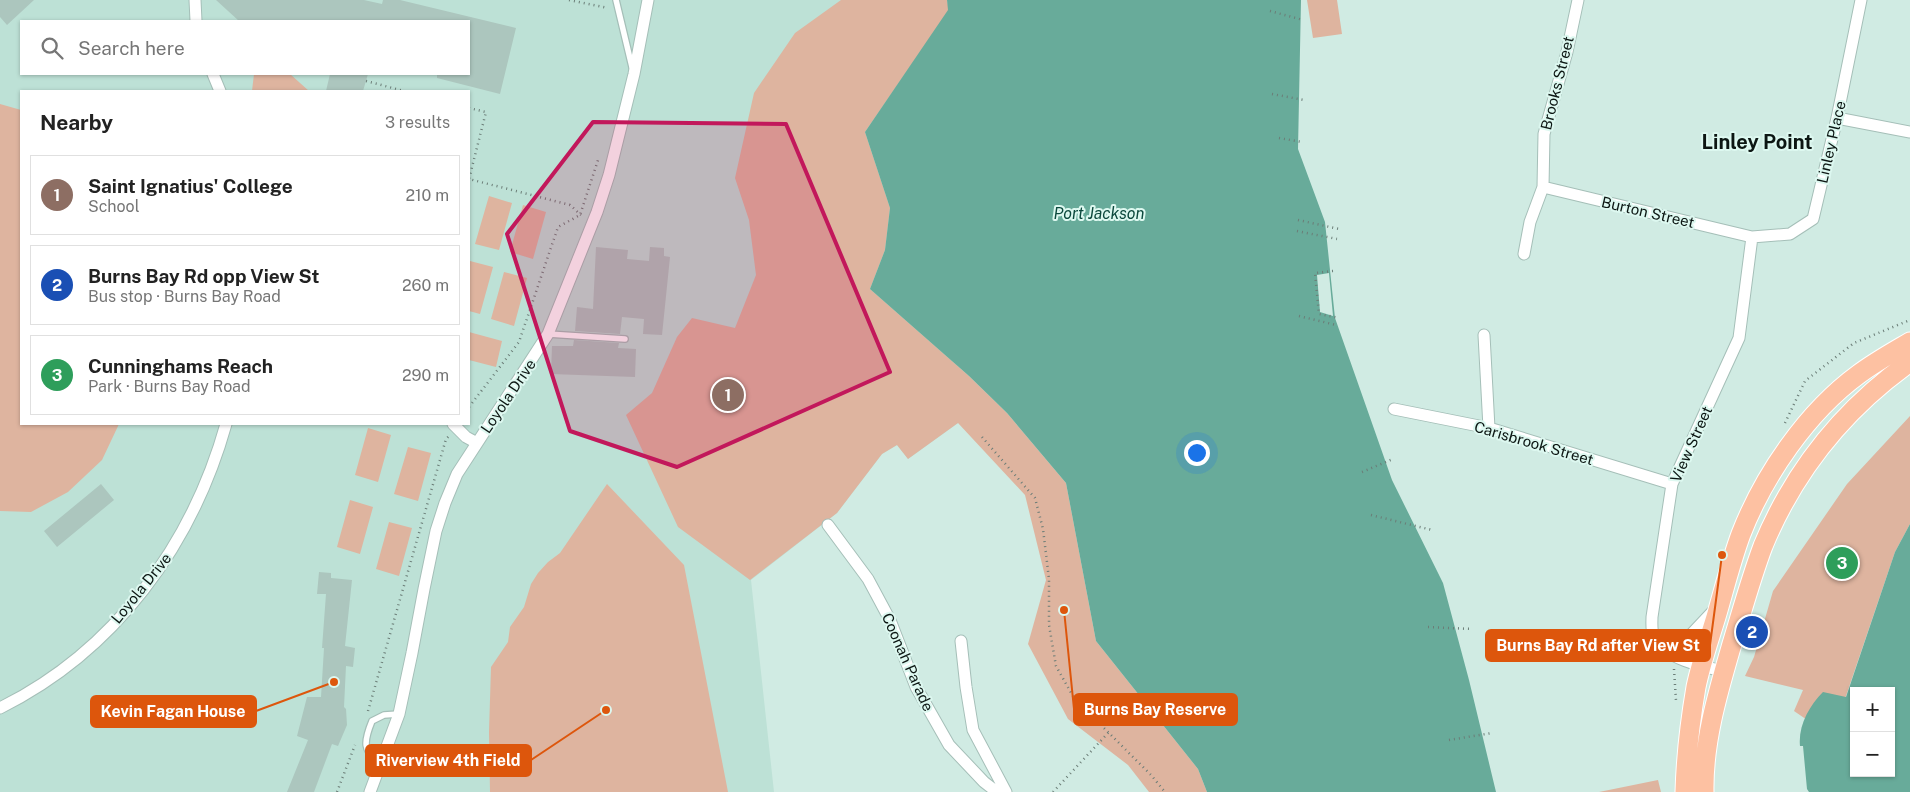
<!DOCTYPE html>
<meta charset="utf-8">
<style>
body{margin:0;font-family:"Public Sans",sans-serif;background:#f2f2f2;color:#222}
.controls{position:absolute;right:15px;bottom:15px;display:grid;overflow:hidden;border-radius:0px;box-shadow:0 1px 4px #0004}
.controls button{width:45px;height:45px;display:grid;place-items:center;padding:0;border:0;border-bottom:1px solid #e0e0e0;background:#fff;color:#222;font:25px sans-serif}
.you{position:absolute;left:1196px;top:452px;width:18px;height:18px;margin:-12px;border:4px solid #fff;border-radius:50%;background:#1a73e8;box-shadow:0 0 0 8px #1a73e833}
.badge{display:grid;place-items:center;width:32px;height:32px;border-radius:50%;background:#ea580c;color:#fff;font-size:16px;font-weight:700}
.pin{position:absolute;translate:-50% -50%;border:2px solid #fff;box-shadow:0 1px 5px #0006}
.list{margin:0;padding:0;list-style:none}
h2{display:flex;justify-content:space-between;align-items:center;height:65px;margin:0;padding:0 20px;font-size:21px}
h2 small{font-size:16px;font-weight:400;color:#767676}
.list li{display:grid;grid-template-columns:32px 1fr auto;gap:15px;align-items:center;box-sizing:border-box;height:80px;margin:0 10px 10px;padding:0 10px;border:1px solid #e0e0e0;border-radius:0px}
.list b{display:block;font-size:19px;white-space:nowrap}
.list p{margin:0;font-size:16px;white-space:nowrap;color:#767676}
.list em{font-size:16px;font-style:normal;color:#767676}
.icon{flex:none;width:28px;height:28px;fill:none;stroke:currentColor;stroke-width:2;stroke-linecap:round;stroke-linejoin:round}
.map{position:relative;flex:none;width:1910px;height:792px;overflow:hidden}
.search{position:absolute;background:#fff;box-shadow:0 1px 4px #0004;left:20px;top:20px;width:450px;height:55px;display:flex;align-items:center;gap:12px;box-sizing:border-box;padding:0 18px;border-radius:0px;color:#767676;font-size:19px}
.panel{position:absolute;background:#fff;box-shadow:0 1px 4px #0004;left:20px;top:90px;width:450px;height:335px;border-radius:0px}
.map>svg:first-child{display:block}
</style>
<div class="map">
<svg width="1910" height="792" viewBox="0 0 1910 792">
<rect width="100%" height="100%" fill="#d0ebe3"/>
<path fill="#bde1d6" fill-rule="evenodd" d="M 0,0 L 947,0 L 958,423 L 908,459 L 897,445 L 882,454 L 837,513 L 751,580 L 774,792 L 0,792 ZM 21,21 L 469,21 L 469,74 L 21,74 ZM 21,91 L 469,91 L 469,424 L 21,424 Z"/>
<path fill="#deb49f" d="M 841,0 L 947,0 L 949,10 L 865,132 L 890,208 L 885,250 L 870,289 L 969,376 L 1007,413 L 1066,483 L 1096,641 L 1198,769 L 1207,792 L 1149,792 L 1128,765 L 1068,719 L 1028,644 L 1046,580 L 1025,495 L 958,423 L 908,459 L 897,445 L 882,454 L 837,513 L 750,580 L 678,527 L 626,415 L 652,393 L 677,337 L 692,318 L 735,328 L 756,275 L 749,220 L 735,178 L 754,93 L 795,33 Z
M 1307,0 L 1337,0 L 1342,34 L 1313,38 Z
M 254,74 L 290,74 L 309,91 L 252,91 Z
M 0,104 L 21,110 L 21,424 L 119,424 L 102,460 L 68,492 L 31,512 L 0,511 Z
M 489,196 L 512,203 L 499,250 L 475,244 Z
M 523,205 L 546,212 L 533,259 L 510,252 Z
M 470,261 L 493,267 L 480,314 L 469,311 Z
M 504,272 L 527,278 L 514,326 L 491,319 Z
M 469,332 L 502,341 L 496,367 L 469,360 Z
M 1910,416 L 1910,524 L 1895,552 L 1832,737 L 1794,711 L 1803,690 L 1745,676 L 1754,657 L 1773,591 L 1847,484 Z
M 368,428 L 391,435 L 378,482 L 355,475 Z
M 408,447 L 431,453 L 418,501 L 394,494 Z
M 607,484 L 684,565 L 728,792 L 490,792 L 489,732 L 491,667 L 508,642 L 510,627 L 524,607 L 531,584 L 538,573 L 548,562 L 560,553 Z
M 350,500 L 373,507 L 360,554 L 337,547 Z
M 389,522 L 412,528 L 399,576 L 376,569 Z
M 1658,780 L 1661,792 L 1599,792 Z"/>
<path fill="#68ab9a" fill-rule="evenodd" d="M 947,0 L 1301,0 L 1298,149 L 1325,222 L 1335,318 L 1392,480 L 1443,583 L 1469,680 L 1496,792 L 1207,792 L 1198,769 L 1096,641 L 1066,483 L 1007,413 L 969,376 L 870,289 L 885,250 L 890,208 L 865,132 L 948,10 Z
M 1910,524 L 1910,792 L 1809,792 L 1807,789 L 1803,746 L 1800,746 C 1798,726 1809,706 1823,692 L 1846,697 L 1895,552 ZM 1854,691 L 1891,691 L 1891,773 L 1854,773 Z"/>
<path fill="#d0ebe3" d="M 1329,273 L 1333,316 L 1320,312 L 1317,275 Z"/>
<path fill="#acc6be" d="M 0,0 L 34,0 L 7,25 L 0,17 Z
M 216,0 L 364,0 L 382,4 L 383,0 L 400,0 L 516,28 L 500,94 L 437,78 L 437,74 L 469,74 L 469,21 L 239,21 Z
M 330,74 L 368,74 L 363,91 L 326,91 Z
M 596,247 L 628,250 L 627,259 L 649,261 L 650,247 L 664,248 L 664,256 L 670,257 L 662,335 L 643,334 L 644,319 L 622,317 L 620,334 L 575,331 L 577,307 L 593,309 Z
M 574,340 L 619,343 L 618,348 L 636,349 L 635,377 L 551,374 L 552,346 L 573,346 Z
M 101,484 L 114,500 L 57,547 L 44,531 Z
M 319,572 L 331,573 L 331,578 L 352,580 L 345,646 L 355,648 L 353,667 L 346,666 L 344,707 L 346,709 L 347,725 L 338,746 L 332,744 L 314,792 L 287,792 L 308,740 L 297,736 L 307,697 L 321,697 L 324,648 L 322,648 L 326,594 L 317,594 Z"/>
<g fill="none" stroke-linecap="round" stroke-linejoin="round">
<g stroke="#a5bfb8" stroke-width="8">
<path id="service" d="M 616,0 L 632,67
M 548,334 L 625,339
M 380,767 C 363,749 363,743 372,721 L 384,715 L 399,714"/>
</g>
<g stroke="#a5bfb8" stroke-width="13">
<path id="minor" d="M 195,0 L 196,21
M 213,74 L 220,91
M 1837,118 L 1910,132
M 1543,187 L 1752,237 L 1790,234 L 1813,219 L 1837,118 L 1861,0
M 1524,254 L 1530,222 L 1543,187 L 1544,134 L 1567,52 L 1578,0
M 1484,335 L 1489,428
M 1394,409 L 1489,428 L 1672,484
M 453,424 L 466,437 L 477,443
M 828,525 L 868,579 L 890,620 L 916,687 L 949,745 L 984,782 L 997,792
M 961,641 L 966,687 L 973,730 L 1006,792
M 1657,641 L 1670,644 L 1684,642 L 1716,608
M 1723,671 C 1704,667 1662,658 1654,637 C 1651,631 1652,623 1652,617 L 1672,484 L 1739,338 L 1752,237
M 0,708 C 115,651 192,545 226,424
M 370,792 L 399,714 L 412,653 L 424,589 L 436,531 L 445,503 L 457,474 L 548,334 L 597,212 L 609,175 L 634,74 L 648,0"/>
</g>
<g stroke="#fff" stroke-width="21">
<path id="primary" d="M 1685,792 C 1686,756 1690,722 1696,687 C 1701,663 1709,640 1716,617 C 1724,590 1731,561 1741,534 C 1764,475 1807,412 1859,374 C 1875,362 1893,352 1910,342
M 1704,792 C 1703,742 1718,692 1732,644 C 1742,611 1751,578 1763,546 C 1794,471 1844,409 1910,362"/>
</g>
<path stroke="#6b7d77" stroke-width="2.5" stroke-dasharray="1 4" stroke-linecap="butt" d="M 569,0 L 608,8
M 1270,11 L 1303,20
M 366,81 L 404,91
M 1272,94 L 1304,100
M 469,108 L 486,112 L 469,179 L 570,205 L 581,215
M 1279,138 L 1302,142
M 1298,220 L 1339,229
M 1297,231 L 1337,239
M 1333,271 L 1315,273 L 1319,314 L 1339,318
M 1299,316 L 1336,325
M 469,407 L 519,342 L 558,227 L 580,215 L 599,157
M 1785,423 L 1805,381 L 1854,343 L 1910,320
M 982,437 L 1035,498 L 1043,529 L 1049,579 L 1049,625 L 1056,666 L 1074,698 L 1151,775 L 1165,792
M 1362,472 L 1393,459
M 1371,515 L 1432,530
M 1428,627 L 1472,629
M 1674,669 L 1676,701
M 368,711 L 446,439 L 449,436
M 1449,740 L 1492,733
M 337,792 L 355,745
M 1053,792 L 1109,732"/>
<use href="#service" stroke="#fff" stroke-width="5.5"/>
<use href="#minor" stroke="#fff" stroke-width="11"/>
<use href="#primary" stroke="#fdc1a2" stroke-width="19"/>
</g>
<path fill="#c2185b" fill-opacity="0.2" stroke="#c2185b" stroke-width="4" stroke-linejoin="round" d="M 593,122 L 786,124 L 890,372 L 677,467 L 570,431 L 507,234 Z"/>
<g text-anchor="middle" dominant-baseline="central" stroke-width="4" stroke-linejoin="round" paint-order="stroke">
<g font-size="15" fill="#0c1613" stroke="#ddf8f0">
<text transform="translate(1557 83) rotate(-76)">Brooks Street</text>
<text transform="translate(1831 142) rotate(-77)">Linley Place</text>
<text transform="translate(1648 212) rotate(13)">Burton Street</text>
<text transform="translate(508 396) rotate(-56)">Loyola Drive</text>
<text transform="translate(1534 443) rotate(16)">Carisbrook Street</text>
<text transform="translate(1691 444) rotate(-66)">View Street</text>
<text transform="translate(141 588) rotate(-51)">Loyola Drive</text>
<text transform="translate(908 662) rotate(66)">Coonah Parade</text>
</g>
<g font-size="16" font-style="italic" fill="#0c493d" stroke="#ddf8f0">
<text x="1099" y="213">Port Jackson</text>
</g>
<g font-size="20" font-weight="bold" fill="#0c1613" stroke="#ddf8f0">
<text x="1757" y="142">Linley Point</text>
</g>
</g>
<path fill="none" stroke="#dd560c" stroke-width="2" d="M1722 555L1710 645M1064 610L1074 709M334 682L256 711M606 710L531 760"/>
<g fill="#dd560c" stroke="#ddf8f0" stroke-width="2">
<circle cx="1722" cy="555" r="5"/>
<circle cx="1064" cy="610" r="5"/>
<circle cx="334" cy="682" r="5"/>
<circle cx="606" cy="710" r="5"/>
</g>
<g fill="#dd560c" stroke="#dd560c" stroke-width="2">
<rect x="1486" y="630" width="224" height="31" rx="5"/>
<rect x="1074" y="694" width="163" height="31" rx="5"/>
<rect x="91" y="696" width="165" height="31" rx="5"/>
<rect x="366" y="745" width="165" height="31" rx="5"/>
</g>
<g font-size="16" text-anchor="middle" font-weight="bold" fill="#fff">
<text x="1598" y="651">Burns Bay Rd after View St</text>
<text x="1155" y="715">Burns Bay Reserve</text>
<text x="173" y="717">Kevin Fagan House</text>
<text x="448" y="766">Riverview 4th Field</text>
</g>
</svg>
<div class="controls">
<button>+</button>
<button>−</button>
</div>
<div class="you"></div>
<div class="pin badge" style="left:728px;top:395px;background:#8d6e63">1</div>
<div class="pin badge" style="left:1752px;top:632px;background:#1a4fb4">2</div>
<div class="pin badge" style="left:1842px;top:563px;background:#2e9e5b">3</div>
<div class="search"><svg class="icon" aria-label="search" viewBox="0 0 24 24"><circle cx="10" cy="10" r="6"/><path d="M15 15l6 6"/></svg>Search here</div>
<section class="panel">
<h2>Nearby<small>3 results</small></h2>
<ul class="list">
<li><span class="badge" style="background:#8d6e63">1</span><div><b>Saint Ignatius' College</b><p>School</p></div><em>210 m</em></li>
<li><span class="badge" style="background:#1a4fb4">2</span><div><b>Burns Bay Rd opp View St</b><p>Bus stop · Burns Bay Road</p></div><em>260 m</em></li>
<li><span class="badge" style="background:#2e9e5b">3</span><div><b>Cunninghams Reach</b><p>Park · Burns Bay Road</p></div><em>290 m</em></li>
</ul>
</section>
</div>
